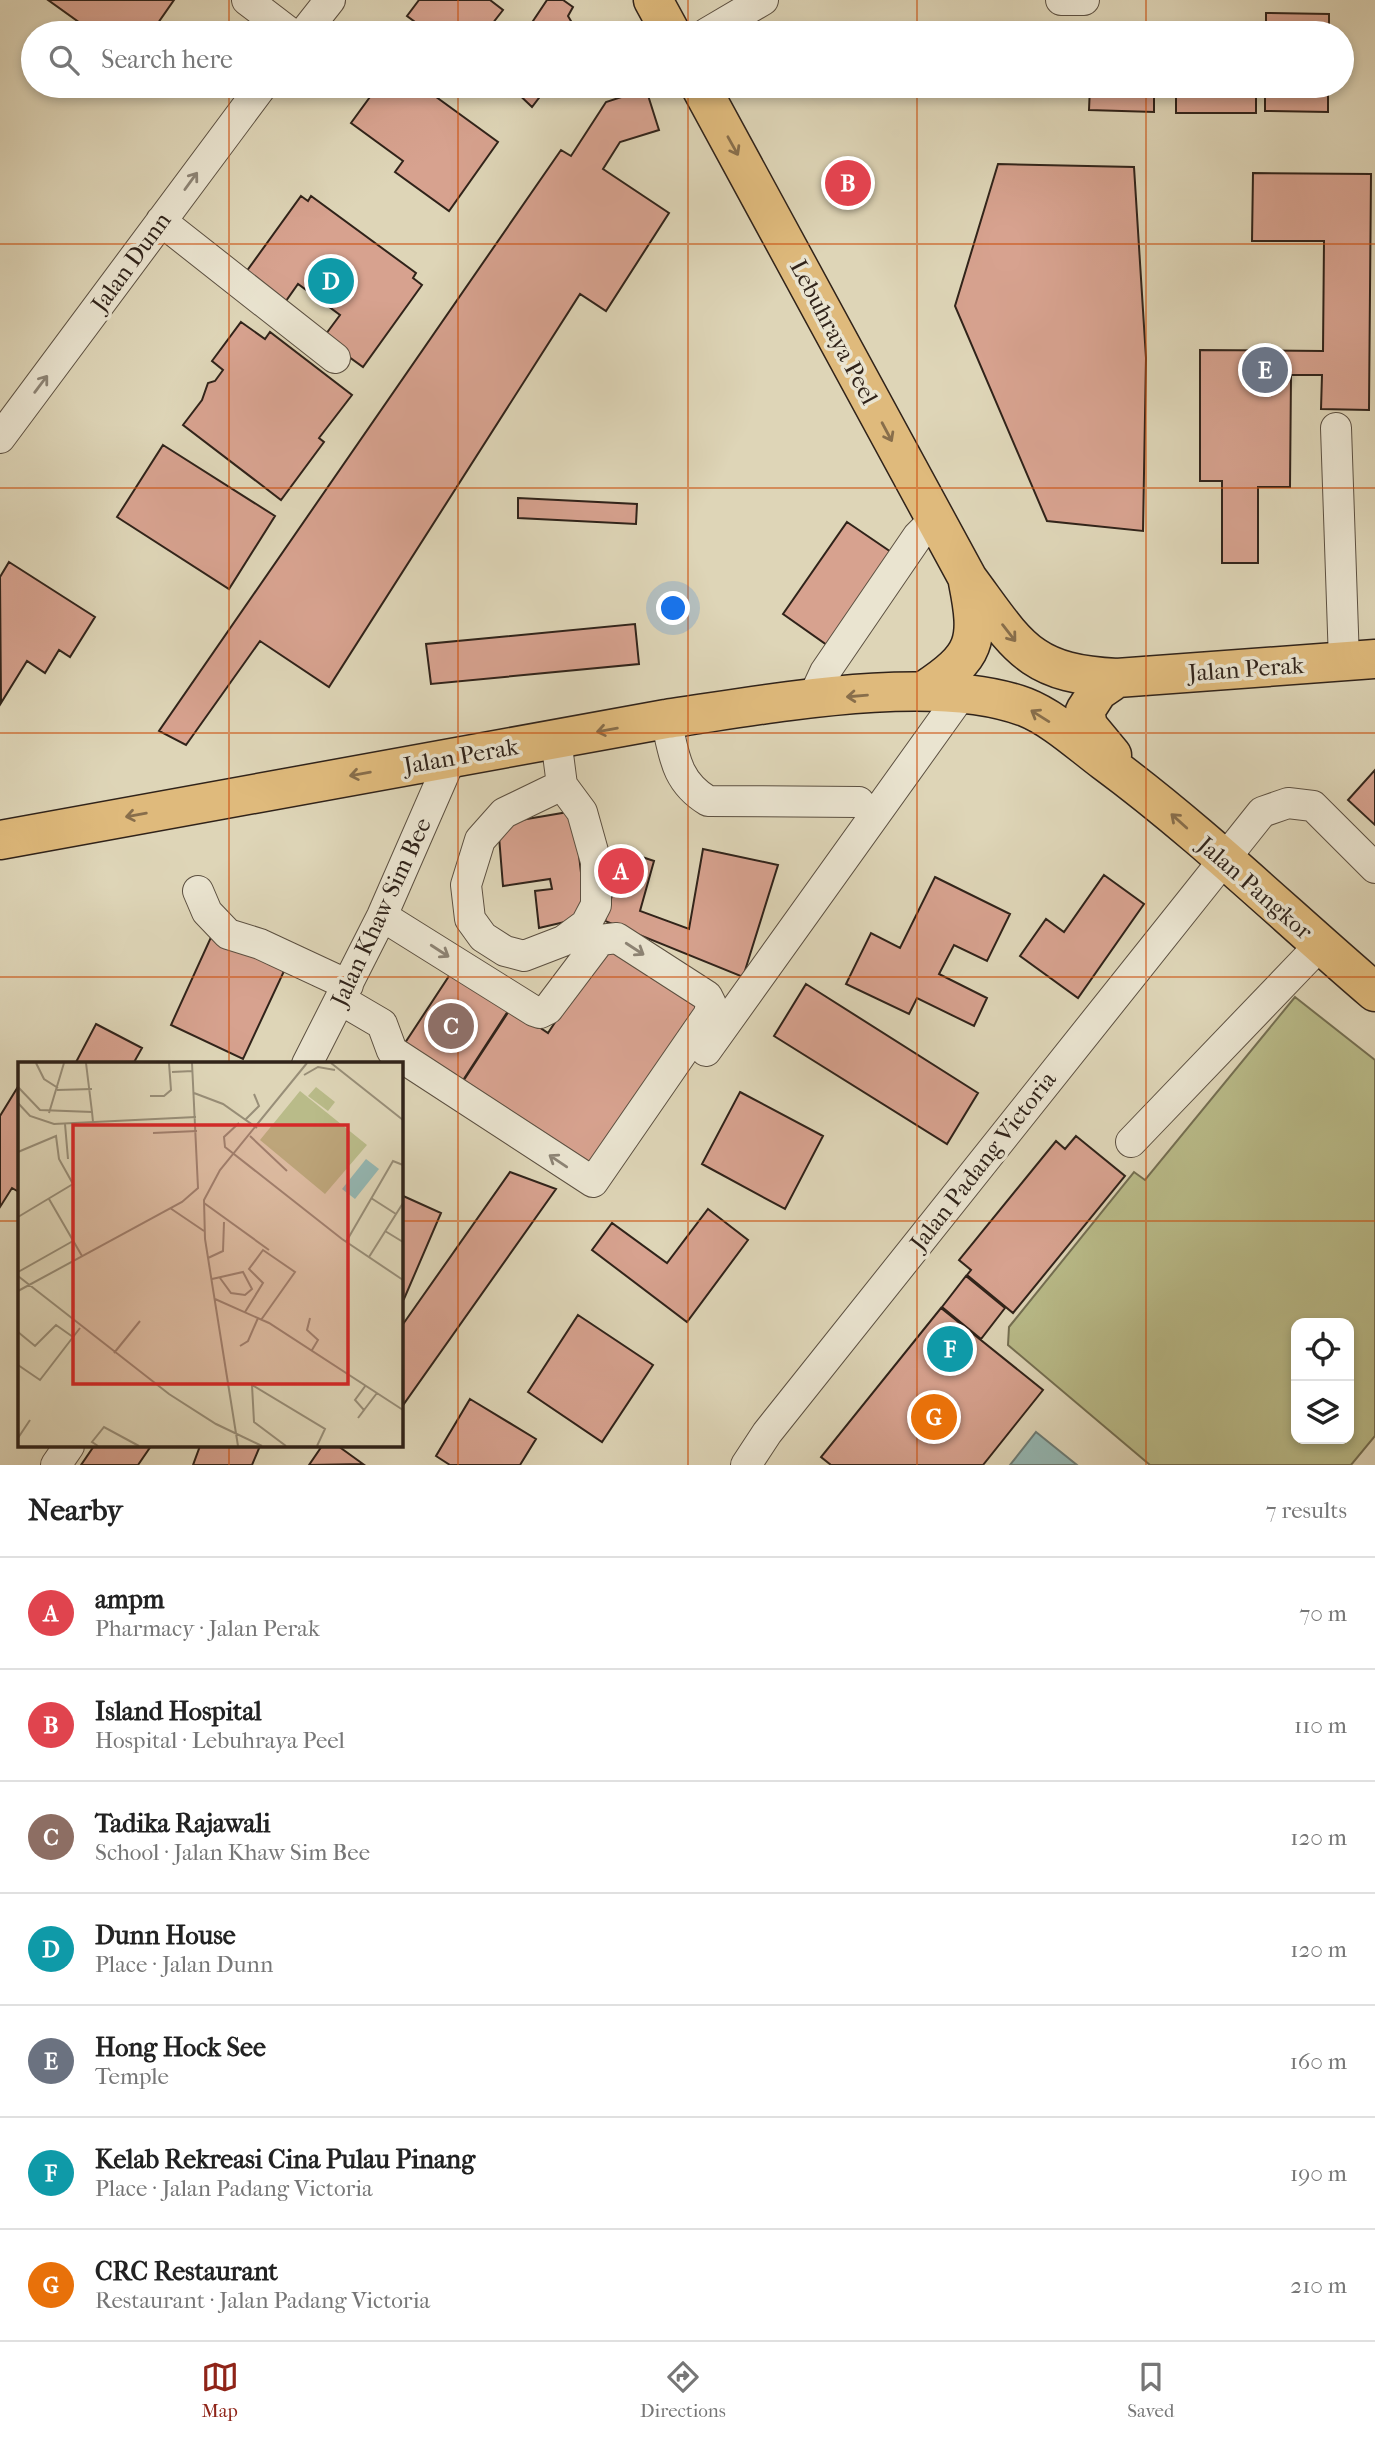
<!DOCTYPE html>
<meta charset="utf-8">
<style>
body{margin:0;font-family:"IM FELL French Canon",serif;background:#f2f2f2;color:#222}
.controls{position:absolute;right:21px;bottom:21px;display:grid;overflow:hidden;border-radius:14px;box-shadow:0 4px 10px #0003}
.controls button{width:63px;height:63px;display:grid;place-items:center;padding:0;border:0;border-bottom:2px solid #e0e0e0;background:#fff;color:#222;font:35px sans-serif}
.you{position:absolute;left:674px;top:609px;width:24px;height:24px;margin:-18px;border:5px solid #fff;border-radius:50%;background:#1a73e8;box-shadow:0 0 0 10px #1a73e833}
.badge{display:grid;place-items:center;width:46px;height:46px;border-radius:50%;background:#8f2418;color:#fff;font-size:23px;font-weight:700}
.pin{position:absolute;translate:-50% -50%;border:4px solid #fff;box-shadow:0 2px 7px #0006}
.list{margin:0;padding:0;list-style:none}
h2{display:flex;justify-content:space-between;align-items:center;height:91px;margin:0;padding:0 28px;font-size:30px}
h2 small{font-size:23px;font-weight:400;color:#767676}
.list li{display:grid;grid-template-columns:46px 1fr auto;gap:21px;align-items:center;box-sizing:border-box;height:112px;padding:0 28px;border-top:2px solid #e0e0e0}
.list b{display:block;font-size:26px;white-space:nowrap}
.list p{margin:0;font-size:23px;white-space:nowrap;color:#767676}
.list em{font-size:23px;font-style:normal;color:#767676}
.icon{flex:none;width:38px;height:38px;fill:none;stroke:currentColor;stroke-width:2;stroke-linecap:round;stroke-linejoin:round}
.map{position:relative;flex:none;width:1375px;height:1465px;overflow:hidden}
.search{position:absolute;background:#fff;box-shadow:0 4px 10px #0003;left:21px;right:21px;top:21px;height:77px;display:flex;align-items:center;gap:18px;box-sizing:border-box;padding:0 24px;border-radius:38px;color:#767676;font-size:26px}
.sheet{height:875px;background:#fff}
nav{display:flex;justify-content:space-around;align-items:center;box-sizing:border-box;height:98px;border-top:2px solid #e0e0e0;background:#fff;font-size:19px;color:#767676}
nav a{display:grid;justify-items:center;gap:4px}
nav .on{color:#8f2418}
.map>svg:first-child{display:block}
</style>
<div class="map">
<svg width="1375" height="1465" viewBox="0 0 1375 1465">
<rect width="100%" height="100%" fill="#ded5b7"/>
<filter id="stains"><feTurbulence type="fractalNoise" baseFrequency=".00286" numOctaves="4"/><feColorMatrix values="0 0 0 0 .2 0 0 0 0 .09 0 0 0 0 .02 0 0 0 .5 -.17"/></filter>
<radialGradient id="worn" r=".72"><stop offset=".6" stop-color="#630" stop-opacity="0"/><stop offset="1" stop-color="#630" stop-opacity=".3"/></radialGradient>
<path fill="#b9bb89" stroke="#746f52" stroke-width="2" fill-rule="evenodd" d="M 1295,997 L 1375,1060 L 1375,1436 L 1351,1465 L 1150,1465 L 1008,1345 L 1009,1327 L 1134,1172 L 1145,1180 ZM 1296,1323 L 1349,1323 L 1349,1439 L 1296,1439 Z"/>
<path fill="#94b8b4" stroke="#6c7c76" stroke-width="2" d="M 1036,1432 L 1077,1465 L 1010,1465 Z"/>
<path fill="#d7a28f" stroke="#30231a" stroke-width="2" d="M 48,0 L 174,0 L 151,33 L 83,33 L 87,28 Z
M 419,0 L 490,0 L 503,10 L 485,33 L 430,33 L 407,16 Z
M 547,0 L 563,0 L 573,7 L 568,16 L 578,33 L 525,33 Z
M 1266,13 L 1329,14 L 1329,33 L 1266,33 Z
M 378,86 L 421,86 L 498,142 L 449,211 L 395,172 L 403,161 L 351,123 Z
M 510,86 L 548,86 L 532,107 Z
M 1090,86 L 1154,86 L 1154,112 L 1089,110 Z
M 1176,86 L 1256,86 L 1256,113 L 1176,113 Z
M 1265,86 L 1328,86 L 1328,112 L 1265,111 Z
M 646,89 L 659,130 L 620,142 L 603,169 L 669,213 L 606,311 L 580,294 L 329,687 L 260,641 L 186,745 L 159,731 L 561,150 L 571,156 L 606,102 Z
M 998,164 L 1134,167 L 1146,358 L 1143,531 L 1047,521 L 955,306 Z
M 1253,173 L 1371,174 L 1369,410 L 1321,409 L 1322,375 L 1291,375 L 1290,487 L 1258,487 L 1258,563 L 1222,563 L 1222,481 L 1200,481 L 1200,350 L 1323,351 L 1324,241 L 1252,241 Z
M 301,196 L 308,201 L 311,196 L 416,273 L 413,278 L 422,285 L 363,367 L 323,338 L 340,315 L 298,284 L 281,308 L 241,279 Z
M 241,322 L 265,339 L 270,332 L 352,395 L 319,438 L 324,442 L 281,500 L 183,425 L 202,400 L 208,383 L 215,381 L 223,370 L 212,361 Z
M 163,445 L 275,516 L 229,589 L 117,517 Z
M 518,498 L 637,504 L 636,524 L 518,518 Z
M 847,522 L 891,552 L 827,645 L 783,614 Z
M 9,562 L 95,617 L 70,657 L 59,650 L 45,673 L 27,661 L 1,703 L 0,577 Z
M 635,624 L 639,664 L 431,684 L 426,644 Z
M 1375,770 L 1375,825 L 1348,800 Z
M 574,811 L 586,917 L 539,928 L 535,891 L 552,889 L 550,879 L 503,886 L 498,824 Z
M 703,849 L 778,865 L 743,977 L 605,921 L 624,851 L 654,861 L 640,911 L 689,929 Z
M 1104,875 L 1144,904 L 1078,998 L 1020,956 L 1046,919 L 1064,932 Z
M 935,877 L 1010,914 L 987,961 L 954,945 L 939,974 L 987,998 L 974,1026 L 917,998 L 909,1014 L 846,984 L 871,933 L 900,948 Z
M 212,935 L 285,969 L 243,1059 L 171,1025 Z
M 605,946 L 706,1013 L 591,1173 L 460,1086 L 511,1008 L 548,1033 Z
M 451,973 L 508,1011 L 458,1088 L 401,1049 Z
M 806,984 L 978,1093 L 947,1144 L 774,1036 Z
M 96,1024 L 142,1048 L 133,1064 L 75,1064 Z
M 19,1085 L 19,1192 L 12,1188 L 0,1207 L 0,1116 Z
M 740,1092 L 823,1136 L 785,1209 L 702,1164 Z
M 1076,1136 L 1125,1176 L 1013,1313 L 967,1275 L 971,1270 L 959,1260 L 1056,1141 L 1065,1149 Z
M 510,1172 L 556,1189 L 401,1408 L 401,1327 Z
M 401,1195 L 441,1213 L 404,1299 L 401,1298 Z
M 708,1209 L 748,1240 L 687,1322 L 592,1250 L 612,1223 L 667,1263 Z
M 966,1276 L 1005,1308 L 981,1339 L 942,1307 Z
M 941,1308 L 1043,1390 L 983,1465 L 831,1465 L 821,1457 Z
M 578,1315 L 653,1365 L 602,1442 L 528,1392 Z
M 470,1399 L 536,1439 L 520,1465 L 450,1465 L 436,1456 Z
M 94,1446 L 151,1446 L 138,1465 L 81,1465 Z
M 200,1446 L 260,1446 L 252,1465 L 193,1465 Z
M 322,1446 L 338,1446 L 363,1464 L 309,1465 Z"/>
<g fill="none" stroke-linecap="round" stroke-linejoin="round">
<g stroke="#5c5041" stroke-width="32">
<path id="minor" d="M 247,0 L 290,33
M 1061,0 L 1084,0
M 304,33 L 330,0
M 707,33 L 763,0
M 161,221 L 335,358
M 1336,428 L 1344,661
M 0,438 L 262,86
M 812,700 L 825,672 L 918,536 L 935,519
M 666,719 C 674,754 675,781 708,801 L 859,802
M 556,739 L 562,785 L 582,812 L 596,862 L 596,905 L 586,924 L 563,941 L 524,956 L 505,951 L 483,937 L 470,919 L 466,885 L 480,840 L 504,813 L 562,785
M 198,891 L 207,912 L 228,934 L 260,944 L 348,985
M 341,1000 L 382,1024 L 392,1051 L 593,1182 L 709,1014 L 711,1004 L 707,996 L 617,938 L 600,940 L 548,1009 L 540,1013 L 534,1011 L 382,916
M 706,1051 L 961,695
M 307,1064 L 382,916 L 451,758
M 1131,1142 L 1321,944
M 56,1465 L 69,1446
M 746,1465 L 767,1433 L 1262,812 L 1288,803 L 1313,806 L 1375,868"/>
</g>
<g stroke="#30231a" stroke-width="41">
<path id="major" d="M 653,0 L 671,33
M 700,86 L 968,579 C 1017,645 1028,674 1117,678 L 1375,659
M 925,690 C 976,656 980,642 968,582
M 1112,755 L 1088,726 L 1085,711 L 1098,691 L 1117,678
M 0,840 L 666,719 C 765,705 931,672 1025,707 C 1053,718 1080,743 1104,761 C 1199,831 1285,915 1375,992"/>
</g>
<use href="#minor" stroke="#eae4d0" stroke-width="30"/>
<use href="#major" stroke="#dfba7c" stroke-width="38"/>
</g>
<defs><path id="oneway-shaft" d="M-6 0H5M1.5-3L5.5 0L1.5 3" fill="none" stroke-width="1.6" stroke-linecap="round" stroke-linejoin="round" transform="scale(1.75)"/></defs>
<g stroke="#886e4b">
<use href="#oneway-shaft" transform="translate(733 146) rotate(61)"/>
<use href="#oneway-shaft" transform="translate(887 432) rotate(62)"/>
<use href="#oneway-shaft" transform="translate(1009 633) rotate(52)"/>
<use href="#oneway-shaft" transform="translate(857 696) rotate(175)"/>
<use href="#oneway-shaft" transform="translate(1040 716) rotate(-148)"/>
<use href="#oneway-shaft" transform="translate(607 730) rotate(170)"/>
<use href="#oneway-shaft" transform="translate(360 774) rotate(170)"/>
<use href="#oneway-shaft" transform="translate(136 815) rotate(170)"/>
<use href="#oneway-shaft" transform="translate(1179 821) rotate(-138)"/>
</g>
<g stroke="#8d8475">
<use href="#oneway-shaft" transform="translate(191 181) rotate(-54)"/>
<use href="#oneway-shaft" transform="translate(41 384) rotate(-53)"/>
<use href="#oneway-shaft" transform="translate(635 949) rotate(33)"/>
<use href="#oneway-shaft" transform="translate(440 951) rotate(33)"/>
<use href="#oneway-shaft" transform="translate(558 1161) rotate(-146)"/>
</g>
<path fill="none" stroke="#cc510e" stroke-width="2" stroke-opacity="0.55" d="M 229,0 L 229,33M 458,0 L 458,33M 688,0 L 688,33M 917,0 L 917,33M 1146,0 L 1146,33M 229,86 L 229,1064M 458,86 L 458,1465M 688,86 L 688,1465M 917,86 L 917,1465M 1146,86 L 1146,1465M 0,244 L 1375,244M 0,488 L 1375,488M 0,733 L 1375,733M 0,977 L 1375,977M 0,1221 L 19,1221M 401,1221 L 1375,1221M 229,1446 L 229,1465"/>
<g text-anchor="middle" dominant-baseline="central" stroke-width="7" stroke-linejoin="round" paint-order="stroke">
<g font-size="24" fill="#30231a" stroke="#eae4d0">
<text transform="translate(131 262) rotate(-54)">Jalan Dunn</text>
<text transform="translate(834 332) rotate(62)">Lebuhraya Peel</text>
<text transform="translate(1246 669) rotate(-4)">Jalan Perak</text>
<text transform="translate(461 756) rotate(-10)">Jalan Perak</text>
<text transform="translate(1255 888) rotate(41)">Jalan Pangkor</text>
<text transform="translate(381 912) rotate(-65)">Jalan Khaw Sim Bee</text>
<text transform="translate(983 1161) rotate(-52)">Jalan Padang Victoria</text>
</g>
</g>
<g transform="translate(18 1062)">
<rect width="385" height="385" fill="#ded5b7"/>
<path d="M 298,25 L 317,40 L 310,49 L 290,34 ZM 282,29 L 349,83 L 307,132 L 242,78 Z" fill="#b9bb89"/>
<path d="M 348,97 L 361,107 L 337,137 L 324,127 Z" fill="#94b8b4"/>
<path fill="none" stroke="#988e78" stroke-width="2" d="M 18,1 L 26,17 L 40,26M 68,1 L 74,50M 313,1 L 385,58M 154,10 L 175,9M 286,13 L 300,5 L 317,8M 0,25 L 22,48 L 74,50 L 75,60M 39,28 L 74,27M 176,31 L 205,42 L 239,66M 132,34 L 146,34 L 153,28 L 151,1M 0,41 L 12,54 L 36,62 L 178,55M 31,51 L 46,1M 228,57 L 241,44 L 236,32M 221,61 L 206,75 L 207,85 L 324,177 L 385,218M 47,62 L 50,97M 135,71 L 179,69M 232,74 L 269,109M 0,90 L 38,74 L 41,97 L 55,122 L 0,155M 353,136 L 378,152M 31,137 L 64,194M 186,141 L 251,188M 152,146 L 186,169M 367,169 L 385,180M 328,180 L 375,99 L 385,103M 351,195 L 385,141M 190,196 L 205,189 L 206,160M 0,210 L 55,179M 0,214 L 151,332 L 198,362 L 244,384M 194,217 L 225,210 L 234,227 L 227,233 L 213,231 L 202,216M 0,229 L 164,140 L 180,126 L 174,1M 197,237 L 251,261 L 385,348M 227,250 L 245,221 L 231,207 L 245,188 L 277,210 L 243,258M 292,256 L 289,268 L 300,278 L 294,288M 0,270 L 17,284 L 38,263 L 55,275M 222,284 L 230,279 L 240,256M 96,291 L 122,259M 0,303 L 22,318 L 62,266M 346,348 L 359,331M 340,356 L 346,348 L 337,338 L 348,323M 0,376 L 12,358M 80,384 L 74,380 L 86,365 L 121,384M 220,384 L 187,177 L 186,138 L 202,108 L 289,1M 268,384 L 236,360 L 234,323 L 307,367 L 299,384"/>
<path fill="#d62828" fill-opacity="0.15" stroke="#d62828" stroke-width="3.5" d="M 55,63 L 330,63 L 330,322 L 55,322 Z"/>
<rect width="385" height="385" fill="none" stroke="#30231a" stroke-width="3.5"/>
</g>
<rect width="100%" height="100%" filter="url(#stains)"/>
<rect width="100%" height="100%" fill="url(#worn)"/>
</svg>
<div class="controls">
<button><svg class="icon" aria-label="locate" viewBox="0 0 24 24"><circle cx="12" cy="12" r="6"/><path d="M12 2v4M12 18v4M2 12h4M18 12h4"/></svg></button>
<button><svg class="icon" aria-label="layers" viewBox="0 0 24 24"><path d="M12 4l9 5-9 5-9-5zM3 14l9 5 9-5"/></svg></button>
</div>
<div class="you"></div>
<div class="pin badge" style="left:621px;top:871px;background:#e0444e">A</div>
<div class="pin badge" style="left:848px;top:183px;background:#e0444e">B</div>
<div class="pin badge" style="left:451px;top:1026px;background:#8d6e63">C</div>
<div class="pin badge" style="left:331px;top:281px;background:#0f9aa8">D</div>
<div class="pin badge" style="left:1265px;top:370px;background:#6b7280">E</div>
<div class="pin badge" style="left:950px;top:1349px;background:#0f9aa8">F</div>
<div class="pin badge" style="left:934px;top:1417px;background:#e8710a">G</div>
<div class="search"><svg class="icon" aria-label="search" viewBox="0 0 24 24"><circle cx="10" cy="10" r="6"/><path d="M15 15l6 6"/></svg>Search here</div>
</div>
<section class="sheet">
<h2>Nearby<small>7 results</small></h2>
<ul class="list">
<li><span class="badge" style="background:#e0444e">A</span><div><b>ampm</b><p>Pharmacy · Jalan Perak</p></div><em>70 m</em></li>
<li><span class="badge" style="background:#e0444e">B</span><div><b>Island Hospital</b><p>Hospital · Lebuhraya Peel</p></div><em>110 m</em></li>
<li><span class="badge" style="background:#8d6e63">C</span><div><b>Tadika Rajawali</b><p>School · Jalan Khaw Sim Bee</p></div><em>120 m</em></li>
<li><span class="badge" style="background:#0f9aa8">D</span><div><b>Dunn House</b><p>Place · Jalan Dunn</p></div><em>120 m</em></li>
<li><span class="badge" style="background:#6b7280">E</span><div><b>Hong Hock See</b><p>Temple</p></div><em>160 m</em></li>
<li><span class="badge" style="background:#0f9aa8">F</span><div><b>Kelab Rekreasi Cina Pulau Pinang</b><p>Place · Jalan Padang Victoria</p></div><em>190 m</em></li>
<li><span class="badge" style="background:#e8710a">G</span><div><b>CRC Restaurant</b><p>Restaurant · Jalan Padang Victoria</p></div><em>210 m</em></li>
</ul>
</section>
<nav>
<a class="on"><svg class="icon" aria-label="map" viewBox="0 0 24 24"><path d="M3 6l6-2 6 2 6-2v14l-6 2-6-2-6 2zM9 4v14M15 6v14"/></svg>Map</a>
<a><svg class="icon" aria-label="directions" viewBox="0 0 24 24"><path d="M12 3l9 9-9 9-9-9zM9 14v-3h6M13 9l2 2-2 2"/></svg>Directions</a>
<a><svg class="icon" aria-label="saved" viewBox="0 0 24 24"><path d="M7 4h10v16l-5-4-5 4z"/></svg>Saved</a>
</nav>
